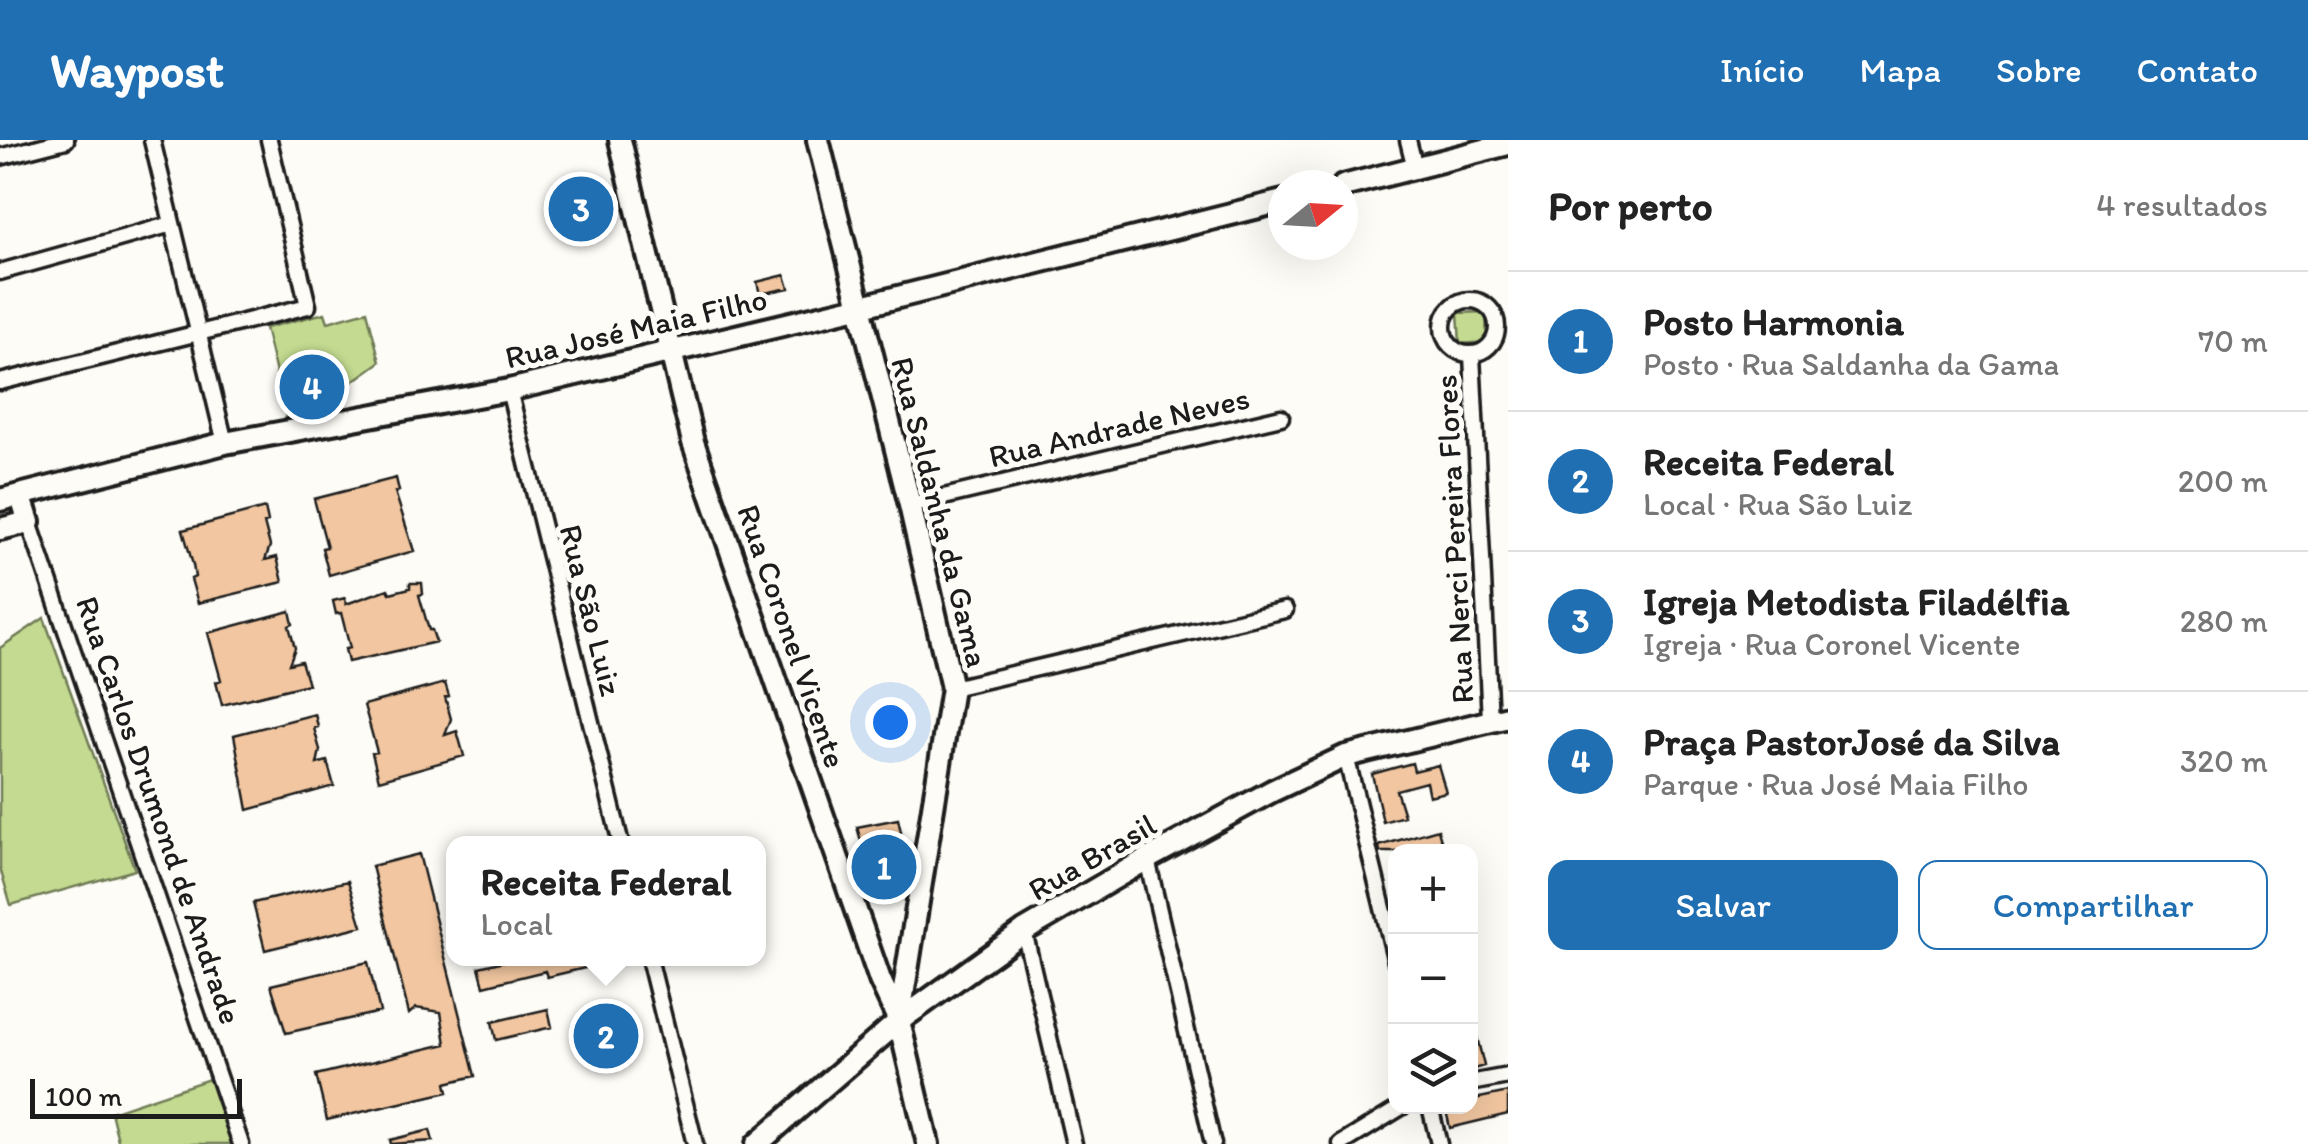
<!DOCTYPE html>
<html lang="pt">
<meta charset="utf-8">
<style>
body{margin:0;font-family:Itim,sans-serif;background:#f2f2f2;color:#222}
.controls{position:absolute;right:30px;bottom:30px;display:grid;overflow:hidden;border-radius:20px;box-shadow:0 10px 40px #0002}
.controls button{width:90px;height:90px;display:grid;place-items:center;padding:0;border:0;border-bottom:2px solid #e0e0e0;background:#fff;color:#222;font:50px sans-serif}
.compass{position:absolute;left:1268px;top:30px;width:90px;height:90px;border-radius:50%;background:#fff;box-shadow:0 10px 40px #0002;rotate:72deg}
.scale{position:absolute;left:30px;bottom:25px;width:212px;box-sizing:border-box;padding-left:10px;border:5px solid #1c1c1c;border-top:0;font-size:28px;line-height:35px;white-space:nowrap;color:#1c1c1c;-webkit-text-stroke:8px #fdfcf7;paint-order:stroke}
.you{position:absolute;left:890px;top:582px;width:35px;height:35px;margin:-25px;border:8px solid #fff;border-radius:50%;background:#1a73e8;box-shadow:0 0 0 15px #1a73e833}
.badge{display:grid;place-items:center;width:65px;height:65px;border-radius:50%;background:#1f6fb2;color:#fff;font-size:32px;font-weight:700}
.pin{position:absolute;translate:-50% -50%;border:5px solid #fff;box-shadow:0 2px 10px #0006}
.popup{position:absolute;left:446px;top:696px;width:320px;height:130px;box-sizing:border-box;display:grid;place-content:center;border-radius:20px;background:#fff;filter:drop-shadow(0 2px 8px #0005);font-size:32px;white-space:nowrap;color:#767676}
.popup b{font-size:38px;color:#222}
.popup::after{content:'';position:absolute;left:50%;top:100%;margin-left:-20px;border:20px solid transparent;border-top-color:#fff}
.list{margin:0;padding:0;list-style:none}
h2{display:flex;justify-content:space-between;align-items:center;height:130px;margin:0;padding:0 40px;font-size:42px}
h2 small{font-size:32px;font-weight:400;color:#767676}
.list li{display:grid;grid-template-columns:65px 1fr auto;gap:30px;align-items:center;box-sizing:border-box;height:140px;padding:0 40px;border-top:2px solid #e0e0e0}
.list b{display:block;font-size:38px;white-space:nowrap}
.list p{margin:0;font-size:32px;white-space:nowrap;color:#767676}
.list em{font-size:32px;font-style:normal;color:#767676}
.actions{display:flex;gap:20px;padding:30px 40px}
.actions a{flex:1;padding:22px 0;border:2px solid #1f6fb2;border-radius:20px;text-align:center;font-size:35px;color:#1f6fb2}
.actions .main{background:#1f6fb2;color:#fff}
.icon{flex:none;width:55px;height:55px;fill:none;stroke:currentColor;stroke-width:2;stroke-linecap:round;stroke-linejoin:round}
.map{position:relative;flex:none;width:1508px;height:1004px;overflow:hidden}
header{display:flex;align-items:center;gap:60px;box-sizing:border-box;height:140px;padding:0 50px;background:#1f6fb2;color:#fff}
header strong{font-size:48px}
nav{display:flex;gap:55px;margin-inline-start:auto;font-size:35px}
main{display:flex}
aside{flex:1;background:#fff}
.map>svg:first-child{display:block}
</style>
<header>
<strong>Waypost</strong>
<nav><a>Início</a><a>Mapa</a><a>Sobre</a><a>Contato</a></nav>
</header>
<main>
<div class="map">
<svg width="1508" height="1004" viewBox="0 0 1508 1004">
<rect width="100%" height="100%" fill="#fdfcf7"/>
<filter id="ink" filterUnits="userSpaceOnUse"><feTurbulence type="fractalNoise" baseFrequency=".01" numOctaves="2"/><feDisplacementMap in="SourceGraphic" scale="20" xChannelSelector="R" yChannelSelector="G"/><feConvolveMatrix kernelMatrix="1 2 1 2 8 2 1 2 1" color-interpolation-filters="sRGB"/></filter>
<g filter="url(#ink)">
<path fill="#c3da90" stroke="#707b56" stroke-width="2.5" d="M 367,171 L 380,222 L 310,272 L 287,278 L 265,188 L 325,173 L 328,182 Z
M 1486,172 L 1487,202 L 1460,204 L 1458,173 Z
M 44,478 L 135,730 L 11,765 L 0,728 L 0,508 Z
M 212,938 L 234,1004 L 119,1004 L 111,972 Z"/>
<path fill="#f1c6a0" stroke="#1c1c1c" stroke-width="2.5" d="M 785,135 L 789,148 L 760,154 L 757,142 Z
M 396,338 L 399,351 L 395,352 L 414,411 L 329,435 L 322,408 L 327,407 L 314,359 Z
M 265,368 L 268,382 L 264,383 L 270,406 L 265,420 L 277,417 L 283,442 L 198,463 L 191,439 L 195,437 L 193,425 L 183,390 Z
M 410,443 L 422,443 L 423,454 L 419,455 L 429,490 L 432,490 L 436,502 L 348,522 L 345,509 L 350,508 L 341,473 L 336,474 L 333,461 L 345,458 L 346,464 L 388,449 L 390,453 L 410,448 Z
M 290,471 L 293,484 L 289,486 L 295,508 L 289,524 L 301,521 L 308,544 L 222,565 L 216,542 L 221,540 L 208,493 Z
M 445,543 L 449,556 L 445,557 L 451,579 L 445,595 L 457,591 L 464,616 L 379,640 L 372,613 L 377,612 L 364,565 Z
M 315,574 L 318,587 L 314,588 L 320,610 L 317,624 L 327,621 L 334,646 L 248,670 L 234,595 Z
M 1412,623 L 1414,631 L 1438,625 L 1446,652 L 1429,656 L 1426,642 L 1396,650 L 1404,676 L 1383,682 L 1372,634 Z
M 898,679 L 901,692 L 886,697 L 901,753 L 883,759 L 867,699 L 861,701 L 857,687 Z
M 1438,689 L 1444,712 L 1380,712 L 1379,706 Z
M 419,714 L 475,936 L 446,943 L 448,952 L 327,980 L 316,935 L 446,904 L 441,872 L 416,868 L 409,874 L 372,726 Z
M 348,741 L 362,786 L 265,810 L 253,763 Z
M 517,818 L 605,818 L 606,823 L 547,837 L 545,831 L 484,846 L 479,827 Z
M 368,822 L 380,872 L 286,893 L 271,845 Z
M 548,869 L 552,887 L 496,900 L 492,882 Z
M 621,877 L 629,906 L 591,915 L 584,886 Z
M 1470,889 L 1475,889 L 1484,926 L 1470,930 Z
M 1508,952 L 1508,974 L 1450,988 L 1445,966 L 1470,966 L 1470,960 Z
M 430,990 L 433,1001 L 391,1004 L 390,1000 Z"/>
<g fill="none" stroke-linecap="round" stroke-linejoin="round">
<g stroke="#1c1c1c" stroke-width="21">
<path id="street" d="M 152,0 L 225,303
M 1408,0 L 1415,28
M 0,17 L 66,0
M 0,132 L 172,84
M1443 187a27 27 0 1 1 54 0a27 27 0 1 1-54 0Z
M 1472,215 L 1490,580
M 0,242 L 308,166 L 269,0
M 509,250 L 621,704
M 910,365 L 1281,277
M 29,382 L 241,1004
M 952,548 L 1285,470
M 1346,616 L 1396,822
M 1147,719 L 1213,1004
M 1024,791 L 1074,1004
M 649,818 L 695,1004
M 1470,943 L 1508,936
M 1430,966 L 1439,1004
M 1341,1004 L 1403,966"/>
</g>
<g stroke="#1c1c1c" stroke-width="28">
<path id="secondary" d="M 620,0 L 693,302 L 880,840 L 899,881 L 928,1004
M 818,0 L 910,365 L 952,548 L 899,881
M 1343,46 L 1508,4
M 0,360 L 225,303 L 509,250 L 858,167 L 1283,61
M 0,389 L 29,382 L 20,355
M 757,1004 L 899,881 L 1024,791 L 1147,719 L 1272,651 L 1346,616 L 1508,577"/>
</g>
<use href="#street" stroke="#fdfcf7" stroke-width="14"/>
<use href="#secondary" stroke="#fdfcf7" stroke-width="20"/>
</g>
</g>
<g text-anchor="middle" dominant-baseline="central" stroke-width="10" stroke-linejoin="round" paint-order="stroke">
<g font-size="32" fill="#1c1c1c" stroke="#fdfcf7">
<text transform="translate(636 188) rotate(-13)">Rua José Maia Filho</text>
<text transform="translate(1119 287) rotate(-13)">Rua Andrade Neves</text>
<text transform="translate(940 372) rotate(76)">Rua Saldanha da Gama</text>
<text transform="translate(1454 399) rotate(-93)">Rua Nerci Pereira Flores</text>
<text transform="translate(591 470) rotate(76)">Rua São Luiz</text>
<text transform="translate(792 496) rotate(71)">Rua Coronel Vicente</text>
<text transform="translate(159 670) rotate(71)">Rua Carlos Drumond de Andrade</text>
<text transform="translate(1092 717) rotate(-30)">Rua Brasil</text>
</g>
</g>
</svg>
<div class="controls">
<button>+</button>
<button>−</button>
<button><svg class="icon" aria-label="layers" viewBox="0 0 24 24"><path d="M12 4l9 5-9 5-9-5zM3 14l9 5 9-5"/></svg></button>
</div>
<svg class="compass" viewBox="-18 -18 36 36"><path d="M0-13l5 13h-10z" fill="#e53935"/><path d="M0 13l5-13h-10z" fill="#767676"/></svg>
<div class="scale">100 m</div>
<div class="you"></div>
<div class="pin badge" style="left:884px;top:727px">1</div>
<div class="pin badge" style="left:606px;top:896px">2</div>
<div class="popup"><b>Receita Federal</b>Local</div>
<div class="pin badge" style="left:581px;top:69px">3</div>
<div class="pin badge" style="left:312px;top:247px">4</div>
</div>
<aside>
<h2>Por perto<small>4 resultados</small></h2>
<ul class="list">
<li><span class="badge">1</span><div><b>Posto Harmonia</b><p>Posto · Rua Saldanha da Gama</p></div><em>70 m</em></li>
<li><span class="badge">2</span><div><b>Receita Federal</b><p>Local · Rua São Luiz</p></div><em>200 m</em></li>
<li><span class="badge">3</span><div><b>Igreja Metodista Filadélfia</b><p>Igreja · Rua Coronel Vicente</p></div><em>280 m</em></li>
<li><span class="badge">4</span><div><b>Praça PastorJosé da Silva</b><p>Parque · Rua José Maia Filho</p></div><em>320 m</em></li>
</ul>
<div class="actions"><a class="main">Salvar</a><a>Compartilhar</a></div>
</aside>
</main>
